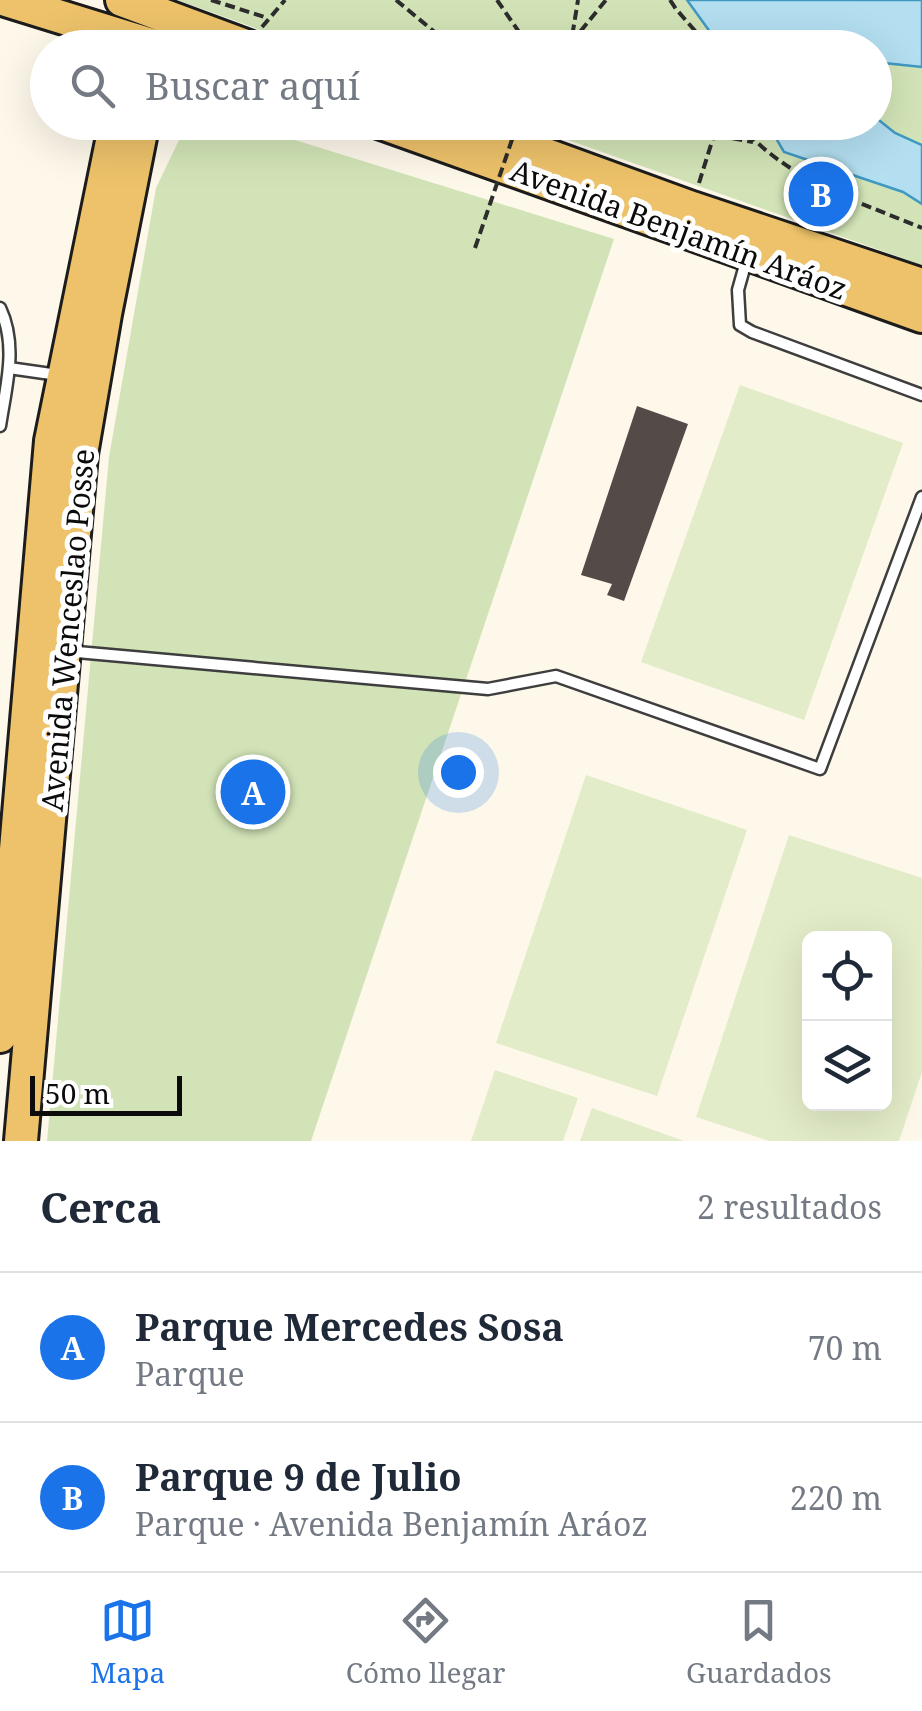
<!DOCTYPE html>
<html lang="es">
<meta charset="utf-8">
<style>
body{margin:0;font-family:"Noto Serif",serif;background:#f2f2f3;color:#1f2937}
.controls{position:absolute;right:30px;bottom:30px;display:grid;overflow:hidden;border-radius:15px;box-shadow:0 10px 40px #0002}
.controls button{width:90px;height:90px;display:grid;place-items:center;padding:0;border:0;border-bottom:2px solid #e0e1e3;background:#fff;color:#1f2937;font:50px sans-serif}
.scale{position:absolute;left:30px;bottom:25px;width:152px;box-sizing:border-box;padding-left:10px;border:5px solid #0b0b0b;border-top:0;font-size:28px;line-height:35px;white-space:nowrap;color:#0b0b0b;-webkit-text-stroke:8px #fff;paint-order:stroke}
.you{position:absolute;left:458px;top:772px;width:35px;height:35px;margin:-25px;border:8px solid #fff;border-radius:50%;background:#1a73e8;box-shadow:0 0 0 15px #1a73e833}
.badge{display:grid;place-items:center;width:65px;height:65px;border-radius:50%;background:#1a73e8;color:#fff;font-size:32px;font-weight:700}
.pin{position:absolute;translate:-50% -50%;border:5px solid #fff;box-shadow:0 2px 10px #0006}
.list{margin:0;padding:0;list-style:none}
h2{display:flex;justify-content:space-between;align-items:center;height:130px;margin:0;padding:0 40px;font-size:42px}
h2 small{font-size:32px;font-weight:400;color:#747a83}
.list li{display:grid;grid-template-columns:65px 1fr auto;gap:30px;align-items:center;box-sizing:border-box;height:150px;padding:0 40px;border-top:2px solid #e0e1e3}
.list b{display:block;font-size:38px;white-space:nowrap}
.list p{margin:0;font-size:32px;white-space:nowrap;color:#747a83}
.list em{font-size:32px;font-style:normal;color:#747a83}
.icon{flex:none;width:55px;height:55px;fill:none;stroke:currentColor;stroke-width:2;stroke-linecap:round;stroke-linejoin:round}
.map{position:relative;flex:none;width:922px;height:1141px;overflow:hidden}
.search{position:absolute;background:#fff;box-shadow:0 10px 40px #0002;left:30px;right:30px;top:30px;height:110px;display:flex;align-items:center;gap:25px;box-sizing:border-box;padding:0 35px;border-radius:55px;color:#747a83;font-size:38px}
.sheet{height:430px;background:#fff}
nav{display:flex;justify-content:space-around;align-items:center;box-sizing:border-box;height:140px;border-top:2px solid #e0e1e3;background:#fff;font-size:28px;color:#747a83}
nav a{display:grid;justify-items:center;gap:5px}
nav .on{color:#1a73e8}
.map>svg:first-child{display:block}
</style>
<div class="map">
<svg width="922" height="1141" viewBox="0 0 922 1141">
<rect width="100%" height="100%" fill="#fdf8ea"/>
<path fill="#d2e4b7" d="M 177,0 L 922,0 L 922,265 L 520,123 L 874,122 L 874,48 L 308,47 Z
M 215,123 L 253,127 L 614,239 L 311,1141 L 47,1141 L 109,457 L 156,188 L 179,140 Z"/>
<path fill="#e3ecc8" fill-rule="evenodd" d="M 740,385 L 903,443 L 804,720 L 641,662 Z
M 586,775 L 747,830 L 657,1096 L 496,1043 Z
M 789,835 L 922,878 L 922,1072 L 899,1141 L 769,1141 L 696,1117 ZM 884,938 L 884,1104 L 810,1104 L 810,938 Z
M 495,1070 L 578,1098 L 563,1141 L 471,1141 Z
M 592,1108 L 684,1141 L 580,1141 Z"/>
<path fill="#b3dff1" stroke="#4099c2" stroke-width="2.5" d="M 687,0 L 922,0 L 922,67 L 875,62 L 874,48 L 783,47 L 768,39 L 756,42 L 758,47 L 721,47 Z
M 875,117 L 895,133 L 922,145 L 922,204 L 903,192 L 784,152 L 767,123 L 874,122 Z"/>
<path fill="#524b48" d="M 637,406 L 688,424 L 624,601 L 607,595 L 612,584 L 581,575 Z"/>
<g fill="none" stroke-linecap="round" stroke-linejoin="round">
<g stroke="#3e3e3e" stroke-width="15">
<path id="lane" d="M 747,258 L 738,290 L 740,325 L 752,332 L 922,395
M 0,308 C 18,346 6,386 0,426
M 9,368 L 58,375
M 66,651 L 488,689 L 556,676 L 820,769 L 922,497"/>
</g>
<g stroke="#1c1c1c" stroke-width="38">
<path id="primary" d="M 6,0 L 161,48
M 122,0 L 251,48
M 379,122 L 922,316
M 456,122 L 692,208 L 922,285
M 0,1036 L 51,441 L 116,122
M 21,1141 L 81,454 L 105,314 L 143,122"/>
</g>
<path stroke="#2d2d2d" stroke-width="4" stroke-dasharray="10 5" stroke-linecap="butt" d="M 211,0 L 268,18
M 396,0 L 454,48
M 497,0 L 530,48
M 670,0 L 676,9 L 710,48
M 262,27 L 285,0
M 571,43 L 606,0
M 567,48 L 571,43 L 578,0
M 675,122 L 699,132 L 753,142
M 738,122 C 784,179 857,201 922,228
M 699,183 L 714,135"/>
<use href="#lane" stroke="#fff" stroke-width="10"/>
<use href="#primary" stroke="#edc26a" stroke-width="32"/>
<path stroke="#2d2d2d" stroke-width="4" stroke-dasharray="10 5" stroke-linecap="butt" d="M 475,248 L 518,122"/>
</g>
<g text-anchor="middle" dominant-baseline="central" stroke-width="10" stroke-linejoin="round" paint-order="stroke">
<g font-size="30" fill="#0b0b0b" stroke="#fff">
<text transform="translate(679 229) rotate(20)">Avenida Benjamín Aráoz</text>
<text transform="translate(67 630) rotate(-85)">Avenida Wenceslao Posse</text>
</g>
</g>
</svg>
<div class="controls">
<button><svg class="icon" aria-label="locate" viewBox="0 0 24 24"><circle cx="12" cy="12" r="6"/><path d="M12 2v4M12 18v4M2 12h4M18 12h4"/></svg></button>
<button><svg class="icon" aria-label="layers" viewBox="0 0 24 24"><path d="M12 4l9 5-9 5-9-5zM3 14l9 5 9-5"/></svg></button>
</div>
<div class="scale">50 m</div>
<div class="you"></div>
<div class="pin badge" style="left:253px;top:792px">A</div>
<div class="pin badge" style="left:821px;top:194px">B</div>
<div class="search"><svg class="icon" aria-label="search" viewBox="0 0 24 24"><circle cx="10" cy="10" r="6"/><path d="M15 15l6 6"/></svg>Buscar aquí</div>
</div>
<section class="sheet">
<h2>Cerca<small>2 resultados</small></h2>
<ul class="list">
<li><span class="badge">A</span><div><b>Parque Mercedes Sosa</b><p>Parque</p></div><em>70 m</em></li>
<li><span class="badge">B</span><div><b>Parque 9 de Julio</b><p>Parque · Avenida Benjamín Aráoz</p></div><em>220 m</em></li>
</ul>
</section>
<nav>
<a class="on"><svg class="icon" aria-label="map" viewBox="0 0 24 24"><path d="M3 6l6-2 6 2 6-2v14l-6 2-6-2-6 2zM9 4v14M15 6v14"/></svg>Mapa</a>
<a><svg class="icon" aria-label="directions" viewBox="0 0 24 24"><path d="M12 3l9 9-9 9-9-9zM9 14v-3h6M13 9l2 2-2 2"/></svg>Cómo llegar</a>
<a><svg class="icon" aria-label="saved" viewBox="0 0 24 24"><path d="M7 4h10v16l-5-4-5 4z"/></svg>Guardados</a>
</nav>
